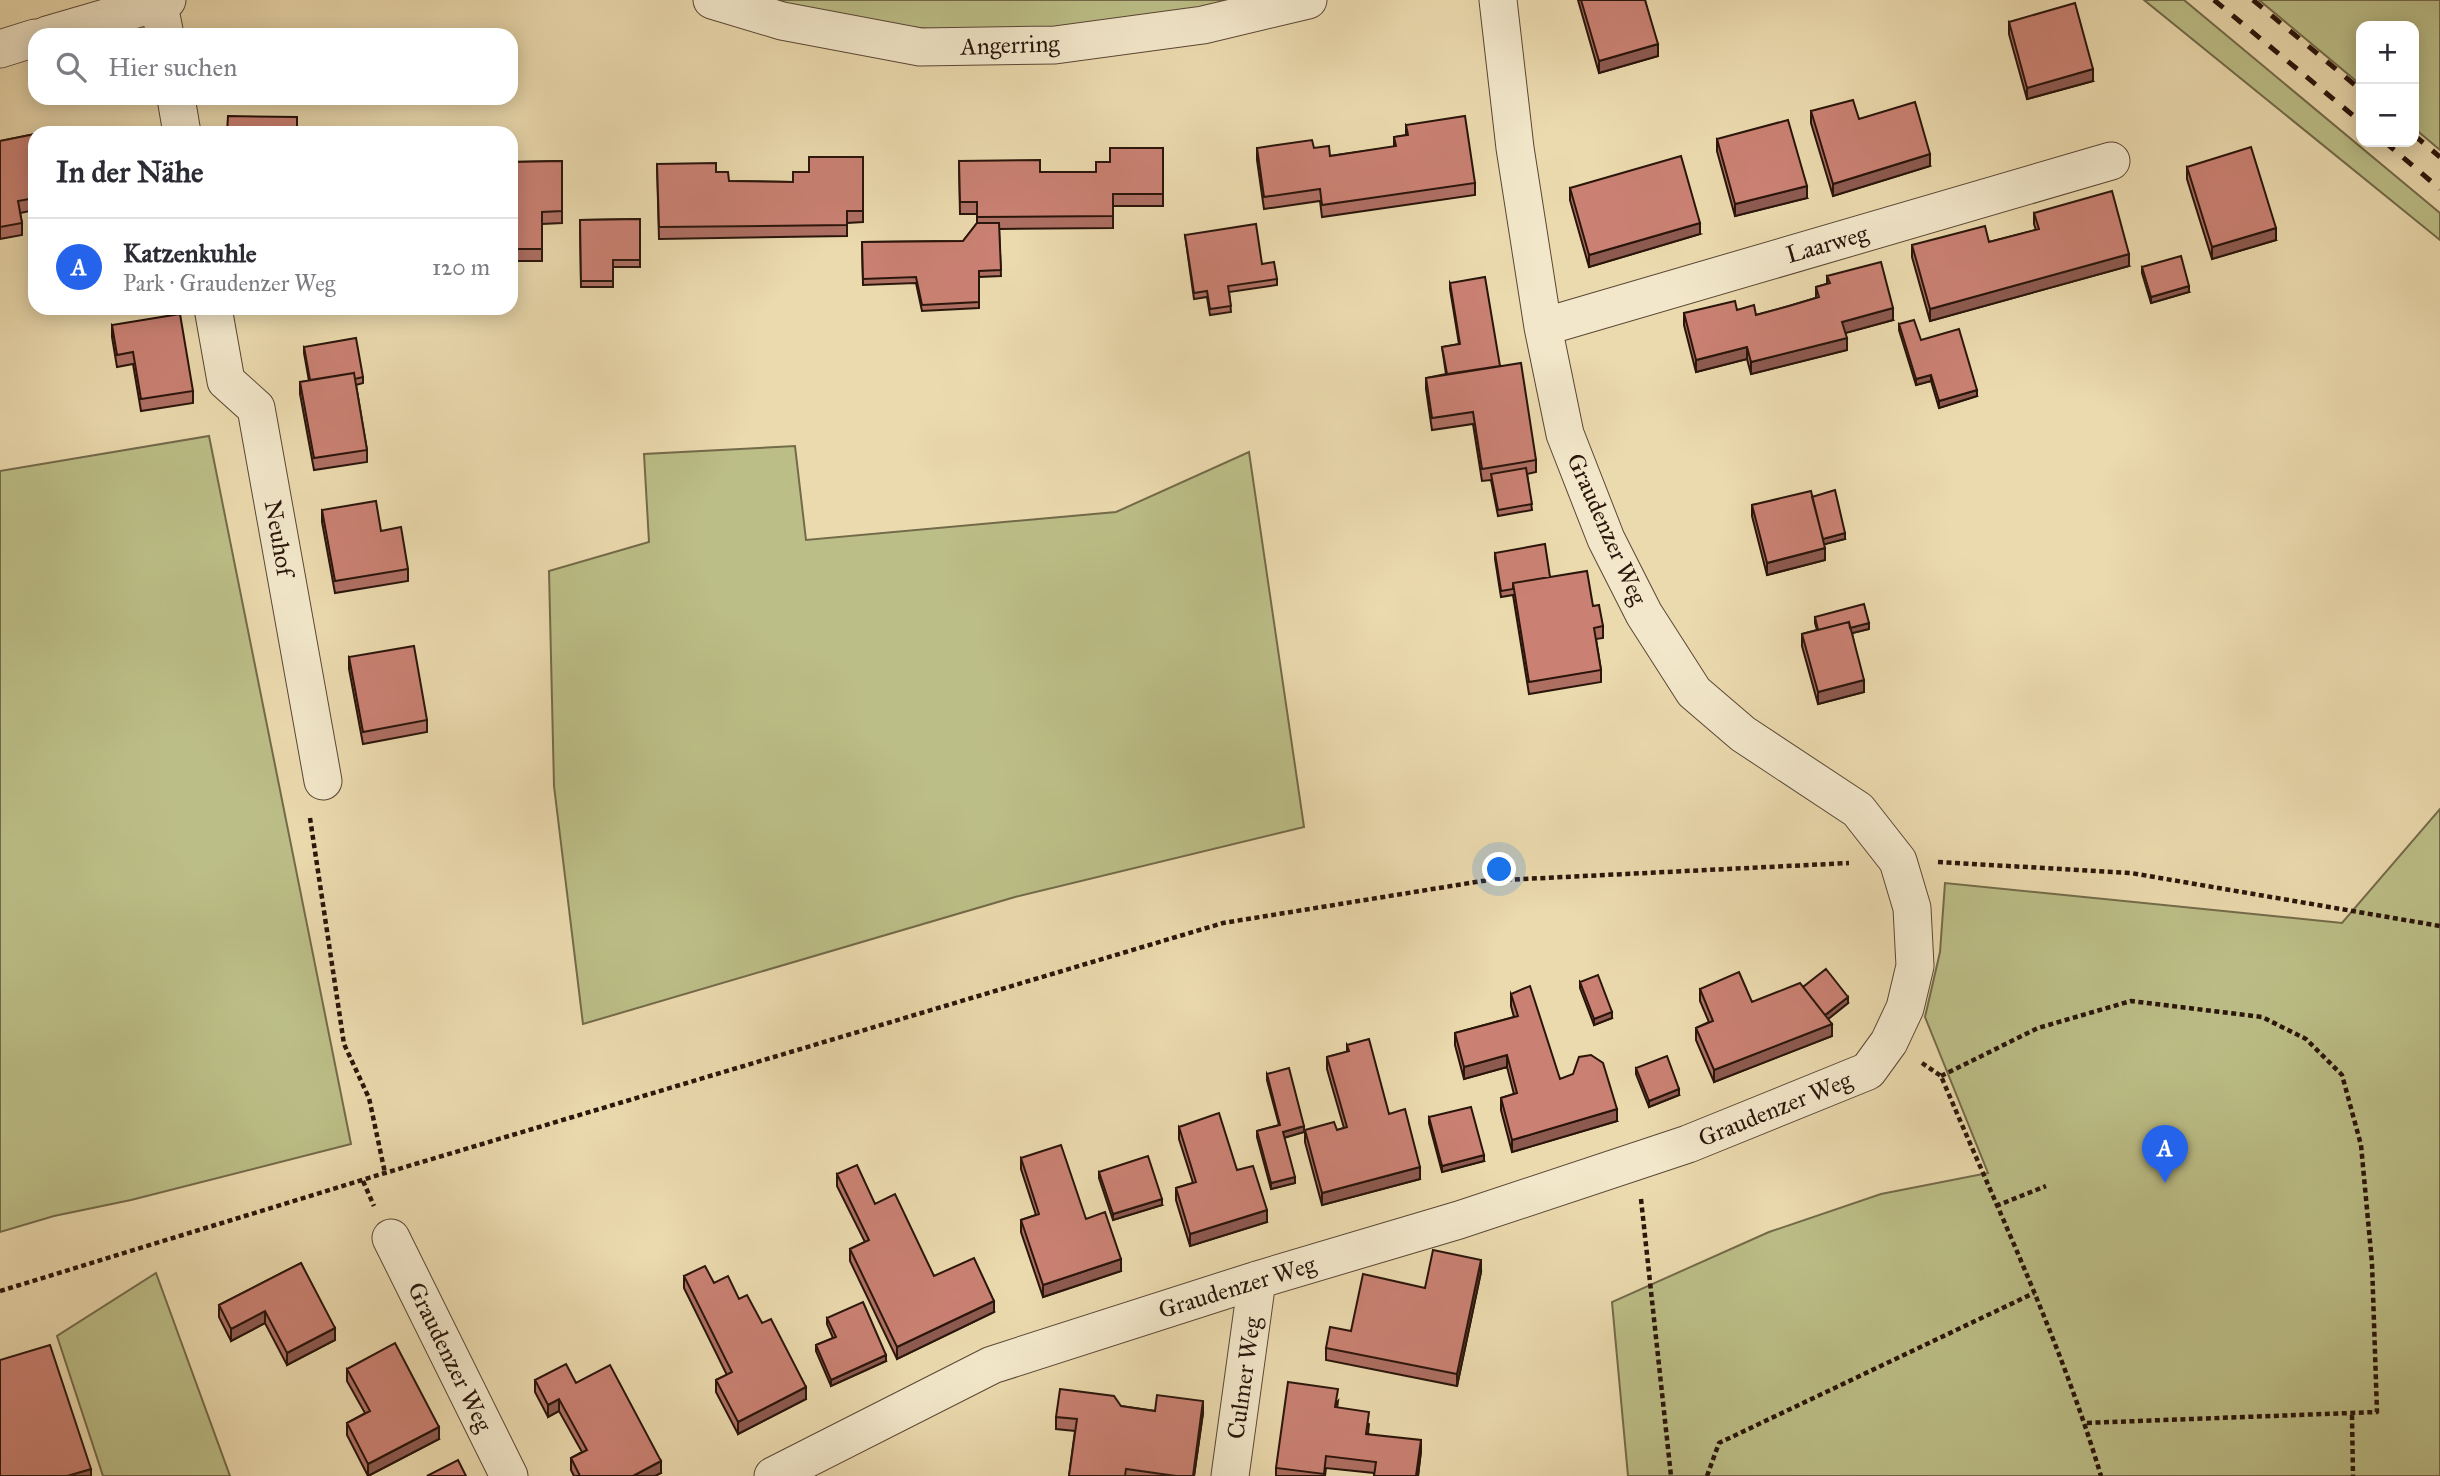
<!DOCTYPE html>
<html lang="de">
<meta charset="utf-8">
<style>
body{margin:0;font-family:"IM FELL Great Primer",serif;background:#f7f7f7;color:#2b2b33}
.controls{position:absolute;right:21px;top:21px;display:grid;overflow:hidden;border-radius:14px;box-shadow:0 4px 18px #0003}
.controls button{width:63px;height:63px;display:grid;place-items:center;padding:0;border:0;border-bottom:2px solid #e1e1e2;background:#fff;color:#2b2b33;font:35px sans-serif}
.you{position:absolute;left:1500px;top:870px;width:24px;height:24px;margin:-18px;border:5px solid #fff;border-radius:50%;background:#1a73e8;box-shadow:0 0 0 10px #1a73e833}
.badge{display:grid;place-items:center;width:46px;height:46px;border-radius:50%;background:#2563eb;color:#fff;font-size:23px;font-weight:700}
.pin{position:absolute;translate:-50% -58px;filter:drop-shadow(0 2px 4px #0008)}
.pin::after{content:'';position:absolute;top:37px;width:24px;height:21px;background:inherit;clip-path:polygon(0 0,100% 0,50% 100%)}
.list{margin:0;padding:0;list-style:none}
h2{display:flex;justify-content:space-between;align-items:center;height:91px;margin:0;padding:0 28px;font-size:30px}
h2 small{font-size:23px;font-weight:400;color:#7c7c81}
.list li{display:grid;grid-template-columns:46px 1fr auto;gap:21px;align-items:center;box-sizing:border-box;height:98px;padding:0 28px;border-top:2px solid #e1e1e2}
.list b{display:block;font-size:26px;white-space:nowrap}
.list p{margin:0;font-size:23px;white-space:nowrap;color:#7c7c81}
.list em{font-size:23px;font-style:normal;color:#7c7c81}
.icon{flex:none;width:38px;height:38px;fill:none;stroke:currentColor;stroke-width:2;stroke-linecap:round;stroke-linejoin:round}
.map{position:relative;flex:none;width:2440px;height:1476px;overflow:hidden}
.search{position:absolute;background:#fff;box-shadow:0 4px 18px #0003;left:28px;top:28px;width:490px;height:77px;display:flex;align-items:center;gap:18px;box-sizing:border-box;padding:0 24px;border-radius:21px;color:#7c7c81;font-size:26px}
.panel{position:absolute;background:#fff;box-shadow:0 4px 18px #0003;left:28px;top:126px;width:490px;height:189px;border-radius:21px}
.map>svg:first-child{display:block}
</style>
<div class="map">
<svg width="2440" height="1476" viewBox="0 0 2440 1476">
<rect width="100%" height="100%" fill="#ebdaae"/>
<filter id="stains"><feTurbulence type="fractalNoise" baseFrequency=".00286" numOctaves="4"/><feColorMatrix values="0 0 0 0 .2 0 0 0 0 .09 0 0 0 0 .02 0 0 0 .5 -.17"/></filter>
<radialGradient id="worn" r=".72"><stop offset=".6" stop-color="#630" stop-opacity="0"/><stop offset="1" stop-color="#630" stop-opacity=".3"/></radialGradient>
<path fill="#bcbe87" stroke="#736a49" stroke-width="2" d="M 763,0 L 1264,0 L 1051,31 L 964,32 L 863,23 Z
M 2144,0 L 2184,0 L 2440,213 L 2440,240 Z
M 2259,0 L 2440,0 L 2440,150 L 2414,128 L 2414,26 L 2361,26 L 2361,85 Z
M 209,436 L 351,1144 L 131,1200 L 54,1216 L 0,1232 L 0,471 Z
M 795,446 L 806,540 L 1116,512 L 1249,452 L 1304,827 L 1015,897 L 583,1024 L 554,786 L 549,571 L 649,542 L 644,454 Z
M 2440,809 L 2440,1476 L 1628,1476 L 1612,1302 L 1769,1232 L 1881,1194 L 1988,1173 L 1925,1017 L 1940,952 L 1945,883 L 2342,923 Z
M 156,1273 L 230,1476 L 103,1476 L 57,1336 Z"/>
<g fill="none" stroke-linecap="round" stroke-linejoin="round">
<g stroke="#5a4634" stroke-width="39">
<path id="minor" d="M 158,0 L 165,35
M 712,0 L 782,21 L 920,47 L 1055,45 L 1203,25 L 1308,0
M 47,35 L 167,0
M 0,49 L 35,38
M 176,98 L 182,133
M 213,308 L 226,381 L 256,408 L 323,781
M 1543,327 L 2111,161
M 391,1238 L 509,1476
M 773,1476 L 992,1365 L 1257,1280 L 1459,1220 L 1688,1144 L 1868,1071 L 1889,1042 L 1905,1008 L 1915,966 L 1912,908 L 1898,861 L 1858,810 L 1743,734 L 1694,692 L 1644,614 L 1606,539 L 1565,434 L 1543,327 L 1515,148 L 1498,0
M 1230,1476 L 1257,1280"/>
</g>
<path stroke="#2a150b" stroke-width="4.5" stroke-dasharray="5 3.5" stroke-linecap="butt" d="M 310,818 L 344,1044 L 369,1098 L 385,1173
M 1938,862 L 2131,873 L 2440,926
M 1922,1063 L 1941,1076 C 1997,1208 2060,1339 2101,1476
M 1941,1076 L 2038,1028 L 2131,1001 L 2262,1017 L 2306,1039 L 2342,1075 L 2361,1145 L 2372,1263 L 2377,1412 L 2085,1423
M 363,1181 L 374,1206
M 1641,1199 L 1671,1476
M 1996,1206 L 2046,1186
M 0,1291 L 385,1173 L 1223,923 L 1482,881 L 1849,863
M 2352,1415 L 2353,1476
M 1707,1476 L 1719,1443 L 2034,1293"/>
<use href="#minor" stroke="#f2e7ca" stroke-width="37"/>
<path stroke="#2a150b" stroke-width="5" stroke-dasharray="12 12" stroke-linecap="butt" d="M 2214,0 L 2361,122
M 2253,0 L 2361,90
M 2414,135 L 2440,157
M 2385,142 L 2440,189"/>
</g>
<path fill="#ae6f63" stroke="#2a150b" stroke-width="2" d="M 1578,0 L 1645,0 L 1658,56 L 1599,73 Z
M 2009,22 L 2093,81 L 2027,99 L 2009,34 Z
M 1811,111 L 1859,119 L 1930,166 L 1833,196 L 1811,123 Z
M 1406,125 L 1475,183 L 1475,195 L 1322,217 L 1320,201 L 1264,209 L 1257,160 L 1257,148 L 1314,148 L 1330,156 L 1394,147 L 1394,137 L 1406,135 Z
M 35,134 L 35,210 L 20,213 L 22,223 L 22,235 L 0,239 L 0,141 Z
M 1717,139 L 1807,198 L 1735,216 L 1717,151 Z
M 1163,148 L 1163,206 L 1113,206 L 1113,228 L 999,229 L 1001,276 L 979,277 L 979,308 L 922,311 L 916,283 L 863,285 L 862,242 L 963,241 L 977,223 L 977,214 L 960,214 L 959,161 L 1040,172 L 1096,172 L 1110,162 Z
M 863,157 L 863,222 L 847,223 L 847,236 L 659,239 L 657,164 L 716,172 L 729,181 L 793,182 L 809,172 Z
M 562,161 L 562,223 L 542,224 L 542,261 L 511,261 L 511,162 Z
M 2187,167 L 2276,240 L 2212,259 L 2187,179 Z
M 1570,188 L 1700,234 L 1589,267 L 1570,200 Z
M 2034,213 L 2129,266 L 1930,321 L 1912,257 L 1912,245 L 1989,242 L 2036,230 L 2034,224 Z
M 640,219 L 640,267 L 613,267 L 613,287 L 581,287 L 580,220 Z
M 1185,235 L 1262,264 L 1277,279 L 1277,285 L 1229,292 L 1231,312 L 1210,315 L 1207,297 L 1194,299 Z
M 2142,267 L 2189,292 L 2151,303 L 2142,273 Z
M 1827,276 L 1893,320 L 1845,333 L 1847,350 L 1751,374 L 1747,359 L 1696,372 L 1684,325 L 1684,313 L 1737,310 L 1756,315 L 1789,306 L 1816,298 L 1816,287 L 1827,284 Z
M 1450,283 L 1500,366 L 1536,460 L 1536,472 L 1527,474 L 1532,510 L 1498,516 L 1491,480 L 1482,481 L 1473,424 L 1432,430 L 1426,389 L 1426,378 L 1446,374 L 1442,347 L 1459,344 L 1450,289 Z
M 1899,324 L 1921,340 L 1977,396 L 1939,408 L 1931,381 L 1916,385 L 1899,330 Z
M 112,325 L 193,391 L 193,403 L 141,411 L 133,364 L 117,367 L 112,337 Z
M 304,347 L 363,377 L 363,383 L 356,385 L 367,450 L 367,462 L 314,470 L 300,394 L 300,382 L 309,381 L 304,353 Z
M 1812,497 L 1845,539 L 1824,544 L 1825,560 L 1767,575 L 1752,516 L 1752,505 Z
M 322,510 L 381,531 L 408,569 L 408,581 L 335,593 L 322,522 Z
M 1495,553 L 1550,577 L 1593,606 L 1603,626 L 1603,638 L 1596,639 L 1601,670 L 1601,682 L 1529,694 L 1513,595 L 1501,597 L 1495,559 Z
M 1815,617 L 1869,629 L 1852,633 L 1864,692 L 1818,704 L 1802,646 L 1802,634 L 1817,630 L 1815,623 Z
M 349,657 L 427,720 L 427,732 L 363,744 L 349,669 Z
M 1580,982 L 1612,1018 L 1594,1025 L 1580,988 Z
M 1803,987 L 1848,1003 L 1828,1019 L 1832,1036 L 1714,1082 L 1696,1040 L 1696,1028 L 1709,1022 L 1700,1001 L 1700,989 L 1752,1002 Z
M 1511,994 L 1560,1079 L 1617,1121 L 1512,1152 L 1501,1110 L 1501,1098 L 1514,1094 L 1507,1067 L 1464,1079 L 1455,1045 L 1455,1033 L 1514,1017 L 1511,1006 Z
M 1347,1045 L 1389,1114 L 1420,1179 L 1322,1205 L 1305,1142 L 1305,1130 L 1337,1130 L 1344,1128 L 1327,1069 L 1327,1057 L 1347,1052 Z
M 1636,1068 L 1679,1095 L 1649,1107 L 1636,1074 Z
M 1267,1074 L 1304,1132 L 1284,1138 L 1295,1183 L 1271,1189 L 1257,1137 L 1257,1131 L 1279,1125 L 1267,1080 Z
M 1429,1117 L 1484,1161 L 1442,1172 L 1429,1123 Z
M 1179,1127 L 1267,1222 L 1190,1246 L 1176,1200 L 1176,1188 L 1193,1183 L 1179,1139 Z
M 1021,1158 L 1086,1219 L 1121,1271 L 1043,1297 L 1021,1232 L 1021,1220 L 1036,1215 L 1021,1169 Z
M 1099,1172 L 1162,1205 L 1113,1220 L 1099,1178 Z
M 837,1174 L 875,1204 L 934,1276 L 994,1312 L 897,1359 L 850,1261 L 850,1249 L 865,1242 L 837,1186 Z
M 301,1263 L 335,1340 L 287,1365 L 265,1323 L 231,1341 L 219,1317 L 219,1305 Z
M 1481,1272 L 1457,1386 L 1326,1360 L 1326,1348 L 1351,1331 L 1425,1288 Z
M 684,1276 L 714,1283 L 739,1299 L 762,1323 L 806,1399 L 738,1434 L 716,1392 L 716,1380 L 727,1375 L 684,1288 Z
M 827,1318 L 886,1361 L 831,1386 L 816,1351 L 816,1345 L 833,1338 L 827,1324 Z
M 347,1369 L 439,1439 L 368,1476 L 347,1435 L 347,1423 L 365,1413 L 347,1381 Z
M 535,1380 L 576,1383 L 661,1473 L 655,1476 L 574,1476 L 571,1470 L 571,1458 L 582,1452 L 559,1411 L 548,1417 L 535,1392 Z
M 1338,1401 L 1337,1408 L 1369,1424 L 1368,1434 L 1421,1451 L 1418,1476 L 1374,1476 L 1374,1473 L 1326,1468 L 1325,1476 L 1276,1476 L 1276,1468 Z
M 1121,1406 L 1155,1411 L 1203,1413 L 1194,1476 L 1069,1476 L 1075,1431 L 1056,1429 L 1056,1417 Z"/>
<path fill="#8d5a50" stroke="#2a150b" stroke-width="2" d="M 1658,44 L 1658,56 L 1599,73 L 1599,61 Z
M 2093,69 L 2093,81 L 2027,99 L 2027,88 Z
M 1930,154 L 1930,166 L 1833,196 L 1833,184 Z
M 1807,186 L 1807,198 L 1735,216 L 1735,204 Z
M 1700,223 L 1700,234 L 1589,267 L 1589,255 Z
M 2276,228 L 2276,240 L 2212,259 L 2212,247 Z
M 2129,254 L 2129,266 L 1930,321 L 1930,309 Z
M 2189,286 L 2189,292 L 2151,303 L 2151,297 Z
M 1893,308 L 1893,320 L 1842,334 L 1842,322 Z
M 1847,338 L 1847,350 L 1751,374 L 1751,362 Z
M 1747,347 L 1747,359 L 1696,372 L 1696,360 Z
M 1931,375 L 1931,381 L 1916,385 L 1916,379 Z
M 1977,390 L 1977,396 L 1939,408 L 1939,401 Z
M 1845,533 L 1845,539 L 1822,545 L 1822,539 Z
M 1825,548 L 1825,560 L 1767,575 L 1767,563 Z
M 1869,623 L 1869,629 L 1820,641 L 1820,635 Z
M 1864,680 L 1864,692 L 1818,704 L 1818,692 Z
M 1848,997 L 1848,1003 L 1822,1024 L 1822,1018 Z
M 1612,1012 L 1612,1018 L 1594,1025 L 1594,1019 Z
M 1832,1024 L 1832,1036 L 1714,1082 L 1714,1070 Z
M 1507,1055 L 1507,1067 L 1464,1079 L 1464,1067 Z
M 1679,1089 L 1679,1095 L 1649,1107 L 1649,1101 Z
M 1617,1109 L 1617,1121 L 1512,1152 L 1512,1140 Z
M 1304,1126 L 1304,1132 L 1283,1138 L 1283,1132 Z
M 1484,1155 L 1484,1161 L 1442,1172 L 1442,1166 Z
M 1420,1167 L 1420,1179 L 1322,1205 L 1322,1193 Z
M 1295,1177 L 1295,1183 L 1271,1189 L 1271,1183 Z
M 1162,1199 L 1162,1205 L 1113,1220 L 1113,1214 Z
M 1267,1210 L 1267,1222 L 1190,1246 L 1190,1234 Z
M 1121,1259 L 1121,1271 L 1043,1297 L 1043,1285 Z
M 1481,1260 L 1481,1272 L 1457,1386 L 1457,1374 Z
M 994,1301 L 994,1312 L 897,1359 L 897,1347 Z
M 265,1311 L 265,1323 L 231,1341 L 231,1329 Z
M 335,1328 L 335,1340 L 287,1365 L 287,1353 Z
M 886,1355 L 886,1361 L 831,1386 L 831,1380 Z
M 806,1387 L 806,1399 L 738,1434 L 738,1422 Z
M 559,1399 L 559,1411 L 548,1417 L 548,1405 Z
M 1203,1401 L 1203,1413 L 1194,1476 L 1193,1476 Z
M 439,1427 L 439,1439 L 368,1476 L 368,1464 Z
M 1421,1440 L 1421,1451 L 1418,1476 L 1416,1476 Z
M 661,1461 L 661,1473 L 655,1476 L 633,1476 Z
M 91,1469 L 91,1476 L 67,1476 Z"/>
<path fill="#ca8173" stroke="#2a150b" stroke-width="2" d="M 1581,0 L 1645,0 L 1658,44 L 1599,61 Z
M 2075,3 L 2093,69 L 2027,88 L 2009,22 Z
M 1853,100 L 1859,119 L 1915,102 L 1930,154 L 1833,184 L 1811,111 Z
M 228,116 L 297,117 L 297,133 L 227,133 Z
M 1465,116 L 1475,183 L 1322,205 L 1320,189 L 1264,197 L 1257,148 L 1312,140 L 1314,148 L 1329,146 L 1330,156 L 1396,146 L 1394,137 L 1408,135 L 1406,125 Z
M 1788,120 L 1807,186 L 1735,204 L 1717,139 Z
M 58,130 L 58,133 L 42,133 Z
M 35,134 L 35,198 L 18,201 L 22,223 L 0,227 L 0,141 Z
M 2251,147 L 2276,228 L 2212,247 L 2187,167 Z
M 1110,148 L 1163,148 L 1163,194 L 1113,194 L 1113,216 L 977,217 L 977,202 L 960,202 L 959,161 L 1040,160 L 1040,172 L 1096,172 L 1096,162 L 1110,162 Z
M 1681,156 L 1700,223 L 1589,255 L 1570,188 Z
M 809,157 L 863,157 L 863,211 L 847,211 L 847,225 L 659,227 L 657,164 L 716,163 L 716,172 L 728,172 L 729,181 L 793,182 L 793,172 L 809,172 Z
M 562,161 L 562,211 L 542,212 L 542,249 L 511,249 L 511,162 Z
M 2112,191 L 2129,254 L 1930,309 L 1912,245 L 1985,226 L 1989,242 L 2039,229 L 2034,213 Z
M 640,219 L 640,260 L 613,260 L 613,281 L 581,281 L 580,220 Z
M 977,223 L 999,223 L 1001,270 L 979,271 L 979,302 L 922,305 L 916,277 L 863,279 L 862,242 L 963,241 Z
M 1256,224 L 1262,264 L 1274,262 L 1277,279 L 1228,286 L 1231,306 L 1210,309 L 1207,291 L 1194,293 L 1185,235 Z
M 2181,256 L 2189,286 L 2151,297 L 2142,267 Z
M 1881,262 L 1893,308 L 1842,322 L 1847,338 L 1751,362 L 1747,347 L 1696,360 L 1684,313 L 1735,301 L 1737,310 L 1754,305 L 1756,315 L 1789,306 L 1819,297 L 1816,287 L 1830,283 L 1827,276 Z
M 1485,277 L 1500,366 L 1447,374 L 1442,347 L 1460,344 L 1450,283 Z
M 180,314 L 193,391 L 141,399 L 133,352 L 117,355 L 112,325 Z
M 1914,320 L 1921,340 L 1959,329 L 1977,390 L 1939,401 L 1931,375 L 1916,379 L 1899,324 Z
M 356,338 L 363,377 L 355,379 L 354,373 L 310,380 L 304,347 Z
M 1521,363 L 1536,460 L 1482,469 L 1473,412 L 1432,418 L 1426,378 Z
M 354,373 L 367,450 L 314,458 L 300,382 Z
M 1526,468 L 1532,504 L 1498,510 L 1491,474 Z
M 1835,490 L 1845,533 L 1823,539 L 1812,497 Z
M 1811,491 L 1825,548 L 1767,563 L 1752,505 Z
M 376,501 L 381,531 L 401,527 L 408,569 L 335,581 L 322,510 Z
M 1545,544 L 1550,577 L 1513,583 L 1513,589 L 1501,591 L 1495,553 Z
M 1587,571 L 1593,606 L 1599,605 L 1603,626 L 1594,628 L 1601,670 L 1529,682 L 1513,583 Z
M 1864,604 L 1869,623 L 1850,628 L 1849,622 L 1818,630 L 1815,617 Z
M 1849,622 L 1864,680 L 1818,692 L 1802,634 Z
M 414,646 L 427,720 L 363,732 L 349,657 Z
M 1826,969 L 1848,997 L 1825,1015 L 1803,987 Z
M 1739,972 L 1752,1002 L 1800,983 L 1832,1024 L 1714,1070 L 1696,1028 L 1713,1021 L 1700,989 Z
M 1598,975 L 1612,1012 L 1594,1019 L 1580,982 Z
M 1530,986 L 1560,1079 L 1573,1074 L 1579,1057 L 1591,1055 L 1603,1063 L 1617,1109 L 1512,1140 L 1501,1098 L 1517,1093 L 1507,1055 L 1464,1067 L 1455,1033 L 1518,1016 L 1511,994 Z
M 1369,1039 L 1389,1114 L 1405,1109 L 1420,1167 L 1322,1193 L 1305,1130 L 1334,1122 L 1337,1130 L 1347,1127 L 1327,1057 L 1349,1051 L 1347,1045 Z
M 1667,1056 L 1679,1089 L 1649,1101 L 1636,1068 Z
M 1289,1068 L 1304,1126 L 1283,1132 L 1295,1177 L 1271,1183 L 1257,1131 L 1280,1125 L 1267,1074 Z
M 1471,1107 L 1484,1155 L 1442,1166 L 1429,1117 Z
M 1219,1113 L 1237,1170 L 1253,1166 L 1267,1210 L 1190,1234 L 1176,1188 L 1196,1182 L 1179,1127 Z
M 1061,1145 L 1086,1219 L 1105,1212 L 1121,1259 L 1043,1285 L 1021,1220 L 1039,1214 L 1021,1158 Z
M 1148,1156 L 1162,1199 L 1113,1214 L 1099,1172 Z
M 857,1165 L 875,1204 L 895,1194 L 934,1276 L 974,1258 L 994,1301 L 897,1347 L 850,1249 L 869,1240 L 837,1174 Z
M 1433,1250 L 1481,1260 L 1457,1374 L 1326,1348 L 1330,1327 L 1351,1331 L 1363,1274 L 1425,1288 Z
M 301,1263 L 335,1328 L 287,1353 L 265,1311 L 231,1329 L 219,1305 Z
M 705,1266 L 714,1283 L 728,1276 L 739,1299 L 747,1295 L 762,1323 L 771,1319 L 806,1387 L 738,1422 L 716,1380 L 732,1372 L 684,1276 Z
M 863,1302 L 886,1355 L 831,1380 L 816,1345 L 836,1337 L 827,1318 Z
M 395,1343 L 439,1427 L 368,1464 L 347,1423 L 370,1411 L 347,1369 Z
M 50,1345 L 91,1469 L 67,1476 L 0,1476 L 0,1360 Z
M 566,1364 L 576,1383 L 610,1365 L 661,1461 L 633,1476 L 580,1476 L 571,1458 L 587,1450 L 559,1399 L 548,1405 L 535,1380 Z
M 1288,1382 L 1338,1389 L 1335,1407 L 1369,1412 L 1366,1434 L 1421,1440 L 1416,1476 L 1374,1476 L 1376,1462 L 1326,1456 L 1324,1474 L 1276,1468 Z
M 1060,1389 L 1114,1396 L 1121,1406 L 1155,1411 L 1157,1395 L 1203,1401 L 1193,1476 L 1176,1476 L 1126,1469 L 1125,1476 L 1069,1476 L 1077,1419 L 1056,1417 Z
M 458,1460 L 466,1476 L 427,1476 Z"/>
<g text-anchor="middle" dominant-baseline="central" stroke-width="5" stroke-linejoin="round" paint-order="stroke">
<g font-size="24" fill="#2a150b" stroke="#f2e7ca">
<text transform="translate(1010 45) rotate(-2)">Angerring</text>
<text transform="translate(1827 244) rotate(-16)">Laarweg</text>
<text transform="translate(1607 529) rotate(66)">Graudenzer Weg</text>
<text transform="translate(279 538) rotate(80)">Neuhof</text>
<text transform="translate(1775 1109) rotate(-22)">Graudenzer Weg</text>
<text transform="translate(1237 1287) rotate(-17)">Graudenzer Weg</text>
<text transform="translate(450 1357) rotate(64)">Graudenzer Weg</text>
<text transform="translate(1244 1378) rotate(-82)">Culmer Weg</text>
</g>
</g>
<rect width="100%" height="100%" filter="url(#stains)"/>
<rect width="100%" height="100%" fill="url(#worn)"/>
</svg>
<div class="controls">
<button>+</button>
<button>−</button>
</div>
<div class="you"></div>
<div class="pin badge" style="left:2165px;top:1183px">A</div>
<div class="search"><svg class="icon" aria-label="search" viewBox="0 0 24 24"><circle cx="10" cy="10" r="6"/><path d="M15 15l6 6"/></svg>Hier suchen</div>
<section class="panel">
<h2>In der Nähe<small></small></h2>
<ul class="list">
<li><span class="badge">A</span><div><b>Katzenkuhle</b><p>Park · Graudenzer Weg</p></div><em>120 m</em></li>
</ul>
</section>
</div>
